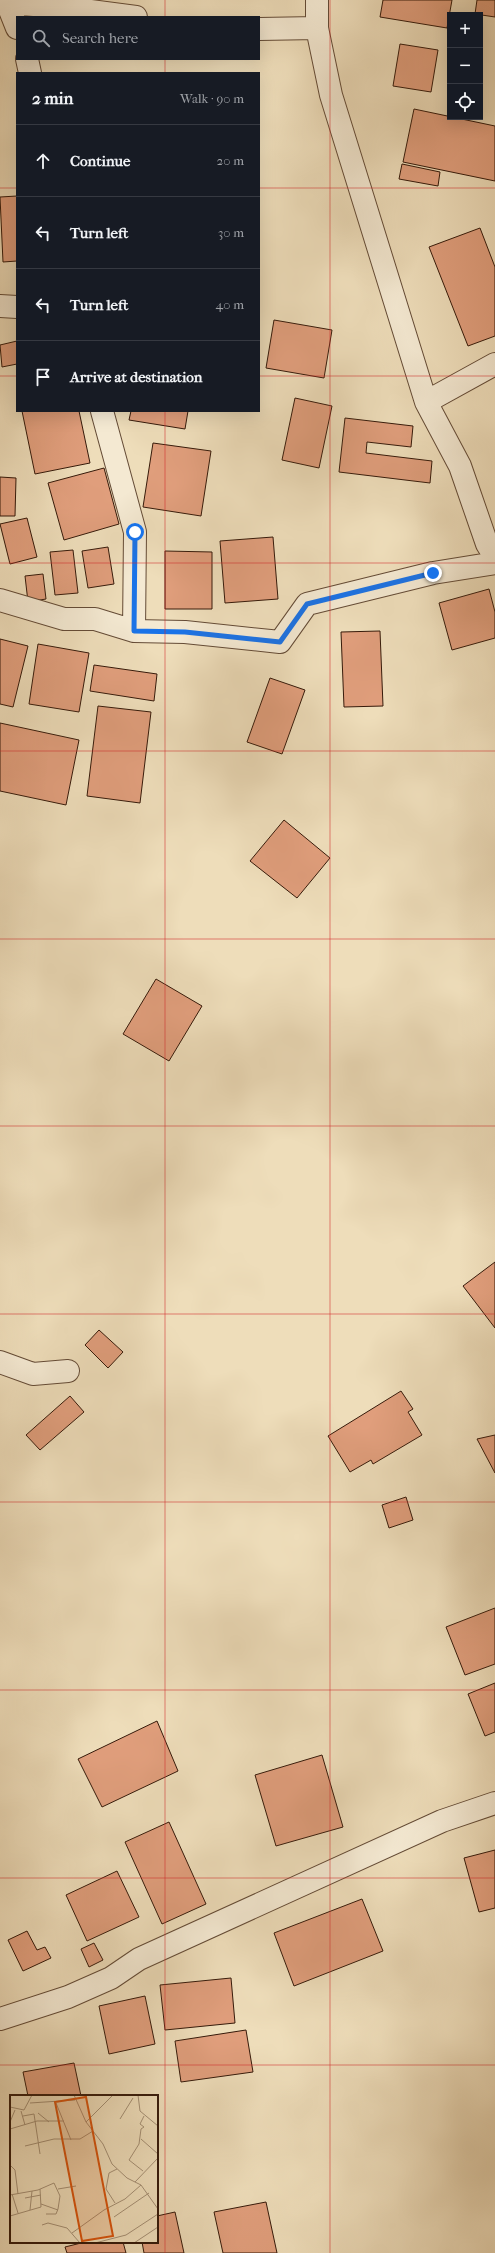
<!DOCTYPE html>
<meta charset="utf-8">
<style>
body{margin:0;font-family:"IM FELL French Canon",serif;background:#242831;color:#f1f3f6}
.controls{position:absolute;right:12px;top:12px;display:grid;overflow:hidden;border-radius:0px;box-shadow:0 4px 16px #0002}
.controls button{width:36px;height:36px;display:grid;place-items:center;padding:0;border:0;border-bottom:1px solid #363941;background:#171b24;color:#f1f3f6;font:20px sans-serif}
.stop{position:absolute;width:12px;height:12px;margin:-9px;border:3px solid #1a73e8;border-radius:50%;background:#fff}
.stop.end{background:#1a73e8;border-color:#fff;box-shadow:0 1px 4px #0008}
.list{margin:0;padding:0;list-style:none}
h2{display:flex;justify-content:space-between;align-items:center;height:52px;margin:0;padding:0 16px;font-size:17px}
h2 small{font-size:13px;font-weight:400;color:#9ea1a6}
.list li{display:grid;grid-template-columns:26px 1fr auto;gap:12px;align-items:center;box-sizing:border-box;height:72px;padding:0 16px;border-top:1px solid #363941}
.list b{display:block;font-size:15px;white-space:nowrap}
.list em{font-size:13px;font-style:normal;color:#9ea1a6}
.icon{flex:none;width:22px;height:22px;fill:none;stroke:currentColor;stroke-width:2;stroke-linecap:round;stroke-linejoin:round}
.map{position:relative;flex:none;width:495px;height:2253px;overflow:hidden}
.search{position:absolute;background:#171b24;box-shadow:0 4px 16px #0002;left:16px;top:16px;width:244px;height:44px;display:flex;align-items:center;gap:10px;box-sizing:border-box;padding:0 14px;border-radius:0px;color:#9ea1a6;font-size:15px}
.panel{position:absolute;background:#171b24;box-shadow:0 4px 16px #0002;left:16px;top:72px;width:244px;height:340px;border-radius:0px}
.map>svg:first-child{display:block}
</style>
<div class="map">
<svg width="495" height="2253" viewBox="0 0 495 2253">
<rect width="100%" height="100%" fill="#eeddba"/>
<filter id="stains"><feTurbulence type="fractalNoise" baseFrequency=".005" numOctaves="4"/><feColorMatrix values="0 0 0 0 .2 0 0 0 0 .09 0 0 0 0 .02 0 0 0 .5 -.17"/></filter>
<radialGradient id="worn" r=".72"><stop offset=".6" stop-color="#630" stop-opacity="0"/><stop offset="1" stop-color="#630" stop-opacity=".3"/></radialGradient>
<path fill="#e09e7c" stroke="#361a0a" d="M 383,0 L 452,0 L 447,28 L 380,17 Z
M 477,0 L 495,0 L 495,17 L 475,14 Z
M 400,44 L 438,50 L 431,92 L 393,86 Z
M 414,109 L 495,126 L 495,181 L 403,162 Z
M 402,164 L 440,172 L 438,186 L 399,179 Z
M 17,196 L 17,261 L 3,262 L 0,197 Z
M 480,228 L 495,267 L 495,336 L 468,346 L 429,247 Z
M 274,320 L 332,330 L 324,378 L 266,368 Z
M 17,341 L 17,364 L 2,367 L 0,345 Z
M 295,398 L 332,406 L 319,468 L 282,460 Z
M 22,411 L 79,411 L 90,463 L 35,474 Z
M 131,411 L 188,411 L 185,429 L 129,420 Z
M 345,418 L 413,426 L 411,447 L 367,442 L 366,453 L 432,461 L 430,483 L 339,472 Z
M 153,443 L 211,451 L 201,516 L 143,507 Z
M 104,468 L 119,524 L 64,540 L 48,483 Z
M 0,477 L 16,478 L 15,516 L 0,516 Z
M 27,518 L 37,557 L 10,564 L 0,524 Z
M 273,537 L 278,599 L 225,603 L 220,541 Z
M 108,547 L 114,584 L 88,588 L 82,551 Z
M 73,550 L 78,593 L 55,595 L 50,552 Z
M 165,551 L 212,552 L 212,609 L 165,609 Z
M 43,574 L 46,599 L 28,602 L 25,576 Z
M 489,589 L 495,612 L 495,638 L 452,650 L 439,603 Z
M 380,631 L 383,706 L 344,707 L 341,632 Z
M 0,639 L 28,646 L 13,707 L 0,704 Z
M 38,644 L 89,653 L 79,712 L 29,704 Z
M 94,665 L 157,674 L 154,701 L 90,691 Z
M 270,678 L 305,690 L 282,754 L 247,742 Z
M 98,706 L 151,712 L 140,803 L 87,796 Z
M 0,723 L 79,740 L 66,805 L 0,791 Z
M 284,820 L 330,858 L 297,898 L 250,861 Z
M 156,979 L 202,1006 L 169,1061 L 123,1034 Z
M 495,1262 L 495,1328 L 463,1286 Z
M 99,1330 L 123,1352 L 108,1368 L 85,1345 Z
M 401,1391 L 413,1409 L 408,1412 L 422,1435 L 373,1464 L 371,1460 L 350,1472 L 328,1436 Z
M 70,1396 L 84,1412 L 40,1450 L 26,1435 Z
M 495,1435 L 495,1473 L 477,1439 Z
M 406,1497 L 413,1520 L 389,1528 L 382,1505 Z
M 495,1608 L 495,1664 L 465,1675 L 446,1627 Z
M 495,1683 L 495,1732 L 485,1736 L 468,1694 Z
M 157,1721 L 178,1771 L 102,1807 L 78,1759 Z
M 322,1755 L 343,1827 L 276,1846 L 255,1775 Z
M 169,1822 L 206,1904 L 162,1924 L 125,1842 Z
M 495,1850 L 495,1908 L 479,1912 L 464,1858 Z
M 117,1871 L 139,1917 L 87,1941 L 66,1895 Z
M 362,1899 L 383,1951 L 294,1986 L 274,1933 Z
M 27,1931 L 37,1950 L 45,1947 L 51,1958 L 23,1971 L 8,1940 Z
M 94,1943 L 103,1960 L 89,1967 L 81,1949 Z
M 231,1978 L 235,2023 L 165,2030 L 160,1985 Z
M 145,1996 L 155,2044 L 109,2054 L 99,2006 Z
M 246,2030 L 253,2072 L 181,2082 L 175,2041 Z
M 74,2063 L 81,2096 L 28,2096 L 23,2072 Z
M 266,2202 L 277,2253 L 223,2253 L 214,2212 Z
M 175,2212 L 184,2253 L 144,2253 L 142,2242 L 157,2242 L 157,2216 Z
M 85,2242 L 123,2242 L 126,2253 L 67,2253 L 65,2247 Z"/>
<g fill="none" stroke-linecap="round" stroke-linejoin="round">
<g stroke="#644b36" stroke-width="24">
<path id="minor" d="M 1,0 L 7,3 L 61,7 L 136,17
M 317,0 L 317,28 L 331,95 L 426,402 L 460,466 L 487,544 L 495,557
M 7,3 L 17,28
M 259,29 L 317,28
M 27,59 L 30,73
M 0,306 L 17,307
M 426,402 L 495,364
M 102,411 L 135,532 L 134,631
M 0,600 L 64,619 L 95,619 L 134,631 L 185,632 L 280,642 L 307,604 L 433,573 L 495,563
M 0,1362 L 33,1374 L 68,1371
M 0,2019 L 68,1997 L 111,1978 L 139,1959 L 442,1821 L 495,1803"/>
</g>
<use href="#minor" stroke="#f4e9d2" stroke-width="22"/>
</g>
<g fill="none" stroke-linecap="round" stroke-linejoin="round">
<path stroke="#1a73e8" stroke-width="5" d="M 135,532 L 134,631 L 185,632 L 280,642 L 307,604 L 433,573"/>
</g>
<path fill="none" stroke="#d62828" stroke-width="1" stroke-opacity="0.55" d="M 165,0 L 165,17M 330,0 L 330,2253M 165,59 L 165,73M 0,188 L 17,188M 259,188 L 495,188M 0,376 L 17,376M 259,376 L 495,376M 165,411 L 165,2253M 0,563 L 495,563M 0,751 L 495,751M 0,939 L 495,939M 0,1126 L 495,1126M 0,1314 L 495,1314M 0,1502 L 495,1502M 0,1690 L 495,1690M 0,1878 L 495,1878M 0,2065 L 495,2065"/>
<g transform="translate(10 2095)">
<rect width="148" height="148" fill="#eeddba"/>
<path fill="none" stroke="#a48f74" stroke-width="1" d="M 64,0 L 76,27 L 93,49 L 102,69 L 117,83 L 131,90 L 148,114M 128,0 L 130,16 L 148,31M 20,8 L 65,5M 46,8 L 61,45M 0,12 L 14,15 L 22,0M 11,16 L 15,30M 28,18 L 39,27M 13,21 L 24,19 L 30,59M 110,24 L 123,3M 0,27 L 5,15M 76,27 L 103,0M 0,34 L 27,26 L 54,26M 131,44 L 148,59M 15,51 L 44,44 L 70,44 L 83,36M 0,70 L 5,75 L 8,99M 133,76 L 119,65 L 129,49 L 131,34 L 134,32 L 130,29 L 134,21M 125,87 L 148,63M 48,94 L 66,91M 2,99 L 8,118M 0,100 L 28,95 L 44,88 L 50,101 L 48,114 L 46,119 L 36,119M 15,103 L 31,100M 105,108 L 96,94 L 99,78 L 107,74M 31,109 L 48,115M 20,115 L 22,96M 0,121 L 31,112 L 30,94M 104,122 L 139,98M 32,130 L 38,128 L 57,133 L 70,148M 62,138 L 94,115 L 115,104 L 131,90M 85,148 L 116,140 L 148,119M 124,148 L 148,132"/>
<path fill="#d6530c" fill-opacity="0.15" stroke="#d6530c" stroke-width="2" d="M 76,2 L 103,141 L 72,146 L 45,7 Z"/>
<rect width="148" height="148" fill="none" stroke="#361a0a" stroke-width="2"/>
</g>
<rect width="100%" height="100%" filter="url(#stains)"/>
<rect width="100%" height="100%" fill="url(#worn)"/>
</svg>
<div class="controls">
<button>+</button>
<button>−</button>
<button><svg class="icon" aria-label="locate" viewBox="0 0 24 24"><circle cx="12" cy="12" r="6"/><path d="M12 2v4M12 18v4M2 12h4M18 12h4"/></svg></button>
</div>
<div class="stop" style="left:135px;top:532px"></div>
<div class="stop end" style="left:433px;top:573px"></div>
<div class="search"><svg class="icon" aria-label="search" viewBox="0 0 24 24"><circle cx="10" cy="10" r="6"/><path d="M15 15l6 6"/></svg>Search here</div>
<section class="panel">
<h2>2 min<small>Walk · 90 m</small></h2>
<ul class="list">
<li><svg class="icon" aria-label="ahead" viewBox="0 0 24 24"><path d="M12 20V5M6 11l6-6 6 6"/></svg><div><b>Continue</b></div><em>20 m</em></li>
<li><svg class="icon" aria-label="left" viewBox="0 0 24 24"><path d="M17 20v-9H6M10 6l-5 5 5 5"/></svg><div><b>Turn left</b></div><em>30 m</em></li>
<li><svg class="icon" aria-label="left" viewBox="0 0 24 24"><path d="M17 20v-9H6M10 6l-5 5 5 5"/></svg><div><b>Turn left</b></div><em>40 m</em></li>
<li><svg class="icon" aria-label="arrive" viewBox="0 0 24 24"><path d="M6 21V4h12l-3 4 3 4H6"/></svg><div><b>Arrive at destination</b></div></li>
</ul>
</section>
</div>
